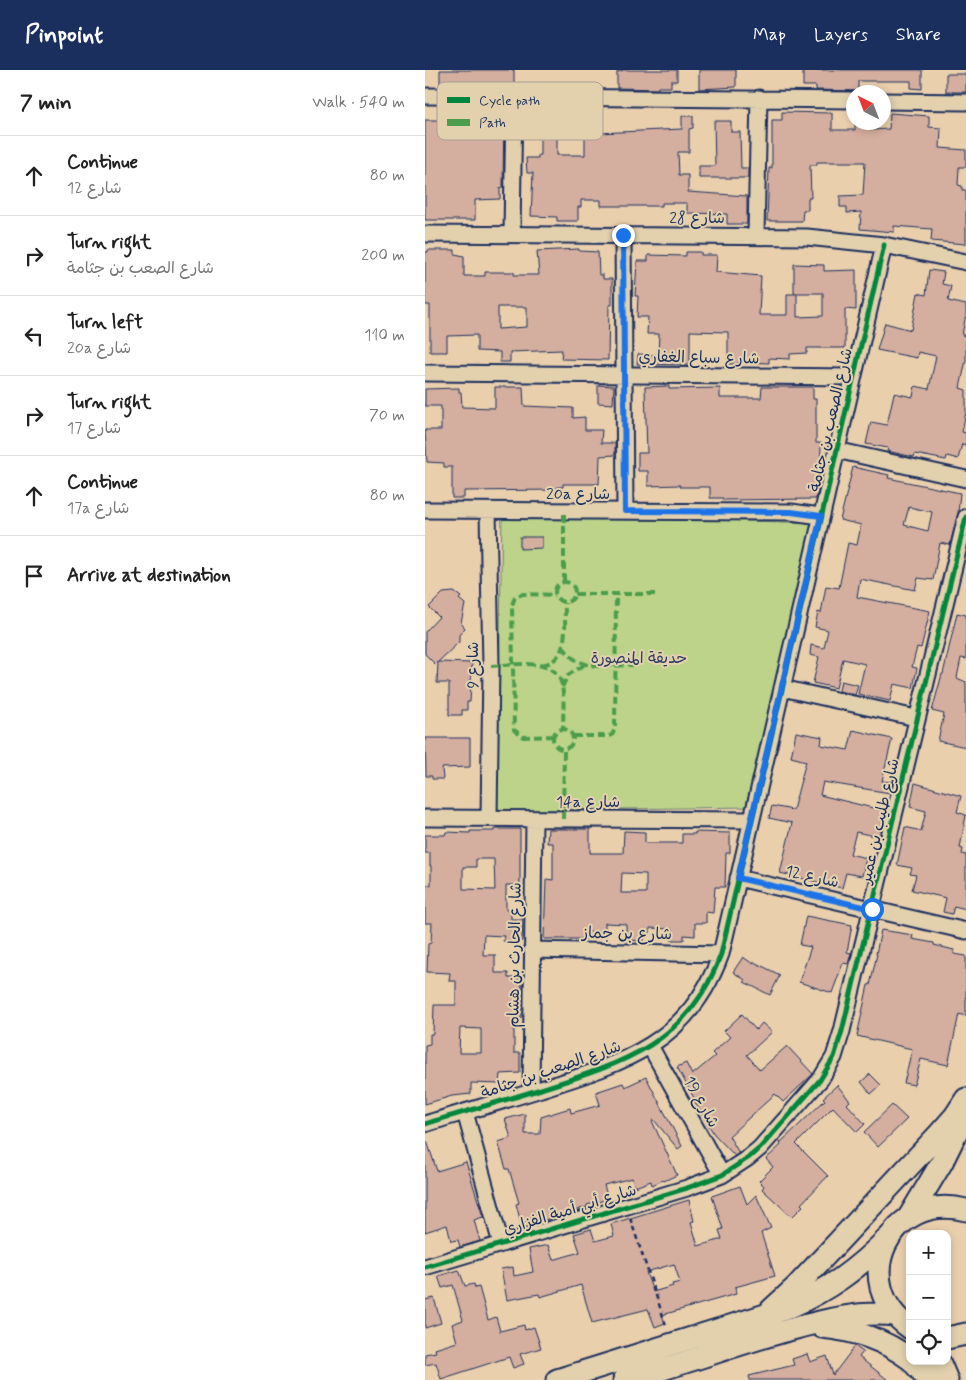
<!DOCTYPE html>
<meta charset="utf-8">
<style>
body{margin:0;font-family:Mynerve,"Playpen Sans Arabic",sans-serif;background:#f2f2f2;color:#222}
.controls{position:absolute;right:15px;bottom:15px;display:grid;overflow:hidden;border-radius:10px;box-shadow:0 2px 8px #0003}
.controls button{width:45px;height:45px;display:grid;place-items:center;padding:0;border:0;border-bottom:1px solid #e0e0e0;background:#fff;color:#222;font:25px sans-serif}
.compass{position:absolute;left:421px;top:15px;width:45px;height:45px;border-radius:50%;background:#fff;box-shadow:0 2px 8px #0003;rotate:318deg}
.stop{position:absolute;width:15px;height:15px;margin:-11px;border:4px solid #1a73e8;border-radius:50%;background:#fff}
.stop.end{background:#1a73e8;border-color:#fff;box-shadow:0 1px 5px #0008}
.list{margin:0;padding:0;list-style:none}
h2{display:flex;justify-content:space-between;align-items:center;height:65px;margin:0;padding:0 20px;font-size:21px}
h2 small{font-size:16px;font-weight:400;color:#767676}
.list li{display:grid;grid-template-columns:32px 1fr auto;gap:15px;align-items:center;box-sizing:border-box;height:80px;padding:0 20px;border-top:1px solid #e0e0e0}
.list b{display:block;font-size:19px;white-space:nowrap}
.list p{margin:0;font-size:16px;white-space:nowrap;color:#767676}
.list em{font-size:16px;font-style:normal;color:#767676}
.icon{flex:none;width:28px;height:28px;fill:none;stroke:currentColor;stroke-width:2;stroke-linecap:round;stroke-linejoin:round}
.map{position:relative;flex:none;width:541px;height:1310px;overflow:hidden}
header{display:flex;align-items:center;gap:30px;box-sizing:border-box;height:70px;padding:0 25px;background:#1b2f5e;color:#fff}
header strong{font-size:24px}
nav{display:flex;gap:28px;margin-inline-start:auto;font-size:18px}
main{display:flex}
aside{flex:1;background:#fff}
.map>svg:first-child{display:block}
</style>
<header>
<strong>Pinpoint</strong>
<nav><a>Map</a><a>Layers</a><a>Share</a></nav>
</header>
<main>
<aside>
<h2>7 min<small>Walk · 540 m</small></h2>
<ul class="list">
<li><svg class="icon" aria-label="ahead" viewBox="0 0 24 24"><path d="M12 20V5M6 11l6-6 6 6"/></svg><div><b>Continue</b><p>شارع 12</p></div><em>80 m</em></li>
<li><svg class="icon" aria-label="right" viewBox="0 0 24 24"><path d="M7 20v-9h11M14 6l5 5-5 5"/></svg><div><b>Turn right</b><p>شارع الصعب بن جثامة</p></div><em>200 m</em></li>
<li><svg class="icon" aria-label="left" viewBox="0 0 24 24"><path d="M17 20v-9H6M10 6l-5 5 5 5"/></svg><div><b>Turn left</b><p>20a شارع</p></div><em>110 m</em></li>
<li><svg class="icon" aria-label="right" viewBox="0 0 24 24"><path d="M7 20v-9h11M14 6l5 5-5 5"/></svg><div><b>Turn right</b><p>شارع 17</p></div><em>70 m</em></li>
<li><svg class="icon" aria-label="ahead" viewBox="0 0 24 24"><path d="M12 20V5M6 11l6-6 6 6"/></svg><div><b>Continue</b><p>17a شارع</p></div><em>80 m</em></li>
<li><svg class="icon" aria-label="arrive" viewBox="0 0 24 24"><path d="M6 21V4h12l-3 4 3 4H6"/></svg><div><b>Arrive at destination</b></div></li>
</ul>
</aside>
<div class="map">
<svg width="541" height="1310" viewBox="0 0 541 1310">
<rect width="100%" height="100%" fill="#eacfad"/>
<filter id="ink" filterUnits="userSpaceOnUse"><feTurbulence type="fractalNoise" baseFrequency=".02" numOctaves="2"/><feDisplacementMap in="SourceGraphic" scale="10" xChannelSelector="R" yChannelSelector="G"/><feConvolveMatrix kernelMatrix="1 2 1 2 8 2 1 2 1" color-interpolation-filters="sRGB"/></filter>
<g filter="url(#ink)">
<path fill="#bcd389" stroke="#6c8174" d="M 77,443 L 389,453 L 323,737 L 72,741 Z"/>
<path fill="#d4ae9e" stroke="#1b2f5e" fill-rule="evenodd" d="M 15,0 L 89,0 L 89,17 L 15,16 Z
M 197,0 L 252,0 L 252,11 L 246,11 L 246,17 L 233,17 L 233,19 L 192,18 L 192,2 L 197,1 Z
M 274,0 L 311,0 L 311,17 L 274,19 Z
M 378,0 L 497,0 L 497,19 L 486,18 L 486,11 L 433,11 L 433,21 L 391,20 L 391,16 L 378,16 Z
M 521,4 L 541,4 L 541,22 L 521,22 Z
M 166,40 L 174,40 L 174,63 L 257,59 L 257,46 L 268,46 L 268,58 L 264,59 L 264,82 L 253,82 L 254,105 L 263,105 L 263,122 L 322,126 L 322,154 L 302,154 L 302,144 L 262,143 L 262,133 L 237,133 L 237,136 L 176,136 L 176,130 L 156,130 L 156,137 L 153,137 L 153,151 L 132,151 L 132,147 L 106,146 L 108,103 L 102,103 L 101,88 L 113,88 L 113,85 L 115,85 L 115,45 L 139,44 L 139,59 L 132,60 L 132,85 L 160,85 L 160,62 L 165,62 Z
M 62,41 L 79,41 L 78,118 L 75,118 L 75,129 L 50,130 L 50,150 L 0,150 L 0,50 L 24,50 L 24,59 L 62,59 Z
M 357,42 L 407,43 L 407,60 L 430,60 L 430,52 L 445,52 L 445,60 L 464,59 L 465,43 L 504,46 L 504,57 L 516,58 L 515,78 L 541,80 L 541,97 L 534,97 L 533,115 L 537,116 L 537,120 L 541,120 L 541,174 L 506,171 L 507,159 L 469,156 L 469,162 L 435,159 L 436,142 L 422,143 L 422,137 L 415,137 L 415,126 L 438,125 L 440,92 L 392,92 L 392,95 L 385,95 L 386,128 L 383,128 L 383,140 L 378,140 L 377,151 L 342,151 L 344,98 L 347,98 L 347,50 L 357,50 Z
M 289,51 L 306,51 L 306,62 L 315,62 L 316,98 L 323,98 L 323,108 L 274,108 L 274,96 L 290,96 Z
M 154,179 L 154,181 L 173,182 L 174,205 L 178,205 L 178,209 L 187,209 L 187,235 L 184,235 L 183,290 L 136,289 L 137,280 L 85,282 L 85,292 L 75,292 L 75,282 L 52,281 L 52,265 L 22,266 L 22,282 L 5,282 L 5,235 L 0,235 L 0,182 L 3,182 L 3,180 L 30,180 L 30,184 L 39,186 L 39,206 L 60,206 L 60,202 L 89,202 L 89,205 L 114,205 L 112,181 ZM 73,237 L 102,237 L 102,257 L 73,259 Z
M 261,182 L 276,182 L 276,185 L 292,185 L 291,202 L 336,206 L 334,245 L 362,245 L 362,224 L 372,224 L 372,247 L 398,246 L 398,223 L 369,223 L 369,194 L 399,195 L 399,201 L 431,200 L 431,240 L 420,239 L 420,278 L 382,278 L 382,283 L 365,284 L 365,289 L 344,288 L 344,293 L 313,292 L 313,294 L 303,294 L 303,262 L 265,261 L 265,295 L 212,294 L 213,284 L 233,285 L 234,264 L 222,264 L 223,247 L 212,247 L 213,226 L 210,226 L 212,191 L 223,191 L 223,185 L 261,186 Z
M 504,200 L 519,202 L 517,214 L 526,216 L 523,231 L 541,235 L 541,244 L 537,265 L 541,266 L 541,290 L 535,318 L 541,320 L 541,342 L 537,362 L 541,363 L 541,375 L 537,374 L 533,389 L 522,386 L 521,390 L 490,384 L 489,387 L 462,381 L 463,378 L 441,374 L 446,352 L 462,355 L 469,323 L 488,327 L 490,316 L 504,319 L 511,286 L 493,282 L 492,288 L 452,280 L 460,253 L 486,260 L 493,223 L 501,225 Z
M 173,315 L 189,316 L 188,334 L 173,333 Z
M 244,316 L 244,319 L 295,318 L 295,328 L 336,328 L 337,317 L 388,317 L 388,329 L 391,329 L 391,373 L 396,373 L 395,410 L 391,429 L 298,430 L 298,428 L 285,428 L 285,417 L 255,417 L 255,415 L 223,416 L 223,401 L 213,401 L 213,383 L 222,383 L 220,317 Z
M 70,317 L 98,317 L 99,336 L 148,338 L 148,348 L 160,347 L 160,360 L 177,360 L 176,373 L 190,373 L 190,385 L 175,386 L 174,414 L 138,414 L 138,417 L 132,417 L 132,420 L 39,421 L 39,428 L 27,428 L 27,397 L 19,397 L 19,393 L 2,392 L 0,360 L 16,360 L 16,336 L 0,336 L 0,319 L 34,318 L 34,322 L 36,322 L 37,337 L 70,338 Z
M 428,397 L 464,405 L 463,408 L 535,423 L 533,443 L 525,475 L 515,473 L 508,510 L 493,508 L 490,520 L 435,509 L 432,527 L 505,541 L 496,578 L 492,577 L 487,597 L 492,598 L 488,618 L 469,614 L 465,631 L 433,624 L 440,594 L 418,589 L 411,618 L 388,613 L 394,587 L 385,585 L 386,575 L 399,578 L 403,560 L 390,557 L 393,542 L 396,543 L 401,516 L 414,518 L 423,473 L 432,475 L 436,455 L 415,450 ZM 484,437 L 507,442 L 503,461 L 479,455 Z
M 95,467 L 117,467 L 117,478 L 95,479 Z
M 29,522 L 36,527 L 34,529 L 40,534 L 36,553 L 40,558 L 34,565 L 34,572 L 13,592 L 47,593 L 46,614 L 45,632 L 42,632 L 42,640 L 37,640 L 37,645 L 24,645 L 24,613 L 12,613 L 13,592 L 10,594 L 0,584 L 0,562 L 14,547 L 4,537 L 18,523 Z
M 532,543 L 541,545 L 541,589 L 536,588 L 532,608 L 541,612 L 541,677 L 513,671 L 519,644 L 507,641 L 517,604 L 518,604 Z
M 416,611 L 433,615 L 430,625 L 414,621 Z
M 428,660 L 467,669 L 457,711 L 467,712 L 465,723 L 398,712 L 395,725 L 460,741 L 454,767 L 431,762 L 425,784 L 441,788 L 437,806 L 421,803 L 417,818 L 355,803 L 367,753 L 344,748 L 347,736 L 368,740 L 381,691 L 366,687 L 371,662 L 397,667 L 396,675 L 423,680 Z
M 0,668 L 45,668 L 45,697 L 17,698 L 18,709 L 7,709 L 7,706 L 1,706 Z
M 490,713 L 536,726 L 532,742 L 541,745 L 535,778 L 538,779 L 537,784 L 541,785 L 541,839 L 529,836 L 527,844 L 518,842 L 521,828 L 487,820 L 491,805 L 485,804 L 487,798 L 472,795 L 480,757 L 496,761 L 501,741 L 485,737 Z
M 69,759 L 95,759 L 95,815 L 81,815 L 81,840 L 86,840 L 86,849 L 98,849 L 97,871 L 78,871 L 79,866 L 59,865 L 58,885 L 70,885 L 70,903 L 83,903 L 83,908 L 97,908 L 96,948 L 89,948 L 89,983 L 95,983 L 95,1003 L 75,1004 L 74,1014 L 46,1013 L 46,1024 L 27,1026 L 0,1034 L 0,975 L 5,974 L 5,964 L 8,964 L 9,935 L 31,935 L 31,911 L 24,911 L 25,903 L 2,902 L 3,874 L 6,873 L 7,853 L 0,853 L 0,815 L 6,815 L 6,796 L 5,796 L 5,783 L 0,783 L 0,765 L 20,765 L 21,762 L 45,763 L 45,761 L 69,761 ZM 51,789 L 69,789 L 70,820 L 38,819 L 38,797 L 51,797 ZM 35,958 L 56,959 L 56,983 L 34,983 Z
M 123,759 L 165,759 L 165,783 L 198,783 L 199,761 L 220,762 L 220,773 L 257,773 L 257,764 L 270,764 L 270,762 L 305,763 L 305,783 L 301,783 L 300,817 L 290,817 L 288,843 L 281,842 L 281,853 L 270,853 L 270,866 L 259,865 L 259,870 L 246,870 L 247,859 L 225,858 L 225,863 L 219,862 L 219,871 L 201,870 L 201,854 L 180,853 L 180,862 L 161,862 L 161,869 L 119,869 L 121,809 L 128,810 L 128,773 L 122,773 ZM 197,803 L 221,804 L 221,823 L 196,823 Z
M 381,846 L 427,855 L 422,882 L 426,883 L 423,894 L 418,893 L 407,923 L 374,912 L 386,877 L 375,875 Z
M 456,860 L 488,865 L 487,869 L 509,873 L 509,875 L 529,880 L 529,884 L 541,886 L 541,946 L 534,944 L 523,995 L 496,989 L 489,1015 L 479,1013 L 487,979 L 432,966 L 443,915 L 445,915 L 452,884 L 451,884 Z
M 318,887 L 328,894 L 329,892 L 355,905 L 345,925 L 319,912 L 320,910 L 308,902 Z
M 317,944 L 331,960 L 337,953 L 347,962 L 322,985 L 335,1000 L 362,976 L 388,1004 L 358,1032 L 350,1024 L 304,1066 L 314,1083 L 310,1086 L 289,1064 L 268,1029 L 269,1028 L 252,997 L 261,993 L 267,1005 L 290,986 L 287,983 L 305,967 L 299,961 Z
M 445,1004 L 456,1015 L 446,1024 L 436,1012 Z
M 221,1007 L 257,1076 L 253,1079 L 229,1050 L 227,1051 L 252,1105 L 239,1111 L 238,1110 L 227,1115 L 226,1111 L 210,1117 L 207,1108 L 179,1115 L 183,1129 L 162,1135 L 162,1137 L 110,1153 L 109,1149 L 96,1153 L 91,1134 L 94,1133 L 84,1099 L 81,1099 L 73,1072 L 86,1068 L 80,1049 L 100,1044 L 100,1064 L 115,1064 L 116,1047 L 145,1038 L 146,1043 L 175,1035 L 171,1022 L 198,1013 L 200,1017 Z
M 412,1015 L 425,1031 L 422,1034 L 440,1054 L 432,1062 L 408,1037 L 371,1074 L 403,1106 L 376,1134 L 378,1136 L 367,1147 L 337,1119 L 339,1116 L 334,1111 L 348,1097 L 341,1089 L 356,1075 L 355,1073 L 400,1030 L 398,1028 Z
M 467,1035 L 482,1049 L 453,1077 L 439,1062 Z
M 2,1071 L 12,1101 L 41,1092 L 58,1147 L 49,1150 L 55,1171 L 35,1177 L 33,1170 L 26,1171 L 22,1155 L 0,1162 L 0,1072 Z
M 315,1116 L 322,1134 L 331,1125 L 346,1158 L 336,1163 L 350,1206 L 310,1217 L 311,1224 L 237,1245 L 240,1253 L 230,1257 L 223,1239 L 167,1253 L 156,1215 L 115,1227 L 114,1224 L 82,1230 L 76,1199 L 88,1197 L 89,1206 L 108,1202 L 104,1179 L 123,1175 L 128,1190 L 155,1182 L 149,1164 L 166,1159 L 170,1171 L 189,1166 L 186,1154 L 241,1137 L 264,1130 L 269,1151 L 266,1152 L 273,1176 L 297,1169 L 294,1160 L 298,1159 L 287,1126 ZM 249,1194 L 255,1212 L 247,1214 L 248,1216 L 228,1222 L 221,1202 Z
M 34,1200 L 40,1216 L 49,1214 L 50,1218 L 54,1217 L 63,1250 L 71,1247 L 75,1261 L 99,1255 L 100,1260 L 109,1257 L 116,1278 L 95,1284 L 99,1294 L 88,1298 L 84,1287 L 16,1309 L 11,1293 L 0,1295 L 0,1284 L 11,1282 L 10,1279 L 32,1272 L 27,1254 L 38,1250 L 28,1215 L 17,1218 L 13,1206 Z
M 9,1228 L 16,1253 L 0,1258 L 0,1230 Z
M 430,1276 L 438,1282 L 434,1287 L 463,1310 L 325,1310 L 324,1306 L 369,1295 L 367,1289 L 382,1284 L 385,1292 L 402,1286 L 408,1305 Z"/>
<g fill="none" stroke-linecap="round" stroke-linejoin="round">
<g stroke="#1b2f5e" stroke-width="19">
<path id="street" d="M 0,26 L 428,30
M 458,31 L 541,32
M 0,164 L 382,167 L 459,175 L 541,192
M 87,164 L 89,27
M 198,165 L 200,441
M 331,165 L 334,28
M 0,303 L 428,307
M 411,380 L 541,409
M 0,440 L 366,442 L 396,446
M 63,441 L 66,596 L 64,748
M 357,618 L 491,648
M 0,748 L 326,750
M 313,808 L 541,861
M 107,880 L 296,884
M 225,976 L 297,1105
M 106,1022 L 109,749
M 40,1042 L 76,1174
M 0,1054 C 39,1042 78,1031 116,1019 C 199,993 264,973 296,884 L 459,175
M 0,1197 L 262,1118 L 297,1105 L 323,1088 L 335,1078 L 395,1010 L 409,987 L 417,961 L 541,447"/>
</g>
<g stroke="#1b2f5e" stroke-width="25">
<path id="secondary" d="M 484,1147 L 517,1092 L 540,1045
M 346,1240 L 371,1217 L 515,1063 L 530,1046 L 541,1029
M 397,1257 C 430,1260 458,1269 485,1289
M 485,1258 C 421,1213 465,1120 541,1140
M 522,1268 L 541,1264
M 487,1291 L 504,1310
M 514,1291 L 522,1310
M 132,1310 L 363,1238 C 405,1219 431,1200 463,1168
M 199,1310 C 253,1296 306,1276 360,1261 C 397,1251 432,1241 470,1245"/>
</g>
<path stroke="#1b2f5e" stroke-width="2.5" stroke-dasharray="5 4" stroke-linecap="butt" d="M 205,1148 L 242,1258"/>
<use href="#street" stroke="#e3d1ae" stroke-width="15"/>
<use href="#secondary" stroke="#e3d1ae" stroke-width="21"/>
<path stroke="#4c9d4c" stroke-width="4" stroke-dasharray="8 4" stroke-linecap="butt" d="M130 522a10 10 0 1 1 20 0a10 10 0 1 1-20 0Z
M 139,512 L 139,441
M 150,524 L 233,524
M 138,576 C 153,603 182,595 209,595
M 117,595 C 146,590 139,555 140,533
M 66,596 C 86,595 129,587 136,612 C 140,626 138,644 138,659
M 137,617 L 143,605 L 159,595
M128 669a10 10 0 1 1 20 0a10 10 0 1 1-20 0Z
M 129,666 L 98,667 L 89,660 L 87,535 L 90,527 L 98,524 L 130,525
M 148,666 L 184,666 L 187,665 L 190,659 L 191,525
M 138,749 L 139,678"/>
<g stroke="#e3d1ae" stroke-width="8">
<path id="cycleway" d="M 0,1054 C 39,1042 78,1031 116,1019 C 199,993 264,973 296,884 L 459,175
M 0,1197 L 262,1118 L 297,1105 L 323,1088 L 335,1078 L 395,1010 L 409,987 L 417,961 L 541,447"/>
</g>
<use href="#cycleway" stroke="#00873e" stroke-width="5"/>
</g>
</g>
<g fill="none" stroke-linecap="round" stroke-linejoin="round" filter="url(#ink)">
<path stroke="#1a73e8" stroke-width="6" d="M 198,165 L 200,441 L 366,442 L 396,446 L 313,808 L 447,839"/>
</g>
<g text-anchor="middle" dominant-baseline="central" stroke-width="4" stroke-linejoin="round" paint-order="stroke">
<g font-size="16" fill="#1b2f5e" stroke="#e3d1ae">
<text x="272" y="148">شارع 28</text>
<text transform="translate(274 288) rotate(1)">شارع سباع الغفاري</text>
<text transform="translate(406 350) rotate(-77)">شارع الصعب بن جثامة</text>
<text x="153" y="424">20a شارع</text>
<text transform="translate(48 595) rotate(-90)">شارع 9</text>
<text x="163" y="732">14a شارع</text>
<text transform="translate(455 751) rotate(-77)">شارع طليب بن عمير</text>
<text transform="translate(387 807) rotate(13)">شارع 12</text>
<text transform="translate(202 864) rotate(1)">شارع بن جماز</text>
<text transform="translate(90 885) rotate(-89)">شارع الحارث بن هشام</text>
<text transform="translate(126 1000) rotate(-19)">شارع الصعب بن جثامة</text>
<text transform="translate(276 1032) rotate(61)">شارع 19</text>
<text transform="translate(145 1140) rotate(-17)">شارع أبي أمية الفزاري</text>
</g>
<g font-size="16" fill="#2b3f62" stroke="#e3d1ae">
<text x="214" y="588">حديقة المنصورة</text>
</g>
</g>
<rect x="12" y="12" width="166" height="58" rx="8" fill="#e3d1ae" stroke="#a7a096" stroke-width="1"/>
<rect x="22" y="27" width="23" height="6" fill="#00873e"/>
<rect x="22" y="49" width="23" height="7" fill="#4c9d4c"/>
<g font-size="14" fill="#1b2f5e">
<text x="54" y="35">Cycle path</text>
<text x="54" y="57">Path</text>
</g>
</svg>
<div class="controls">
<button>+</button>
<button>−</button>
<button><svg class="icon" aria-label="locate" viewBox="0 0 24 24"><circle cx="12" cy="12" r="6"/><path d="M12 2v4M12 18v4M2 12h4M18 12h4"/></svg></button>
</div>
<svg class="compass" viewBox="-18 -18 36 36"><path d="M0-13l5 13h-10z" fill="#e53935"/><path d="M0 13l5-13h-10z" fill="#767676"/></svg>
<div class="stop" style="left:447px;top:839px"></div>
<div class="stop end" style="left:198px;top:165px"></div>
</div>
</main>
